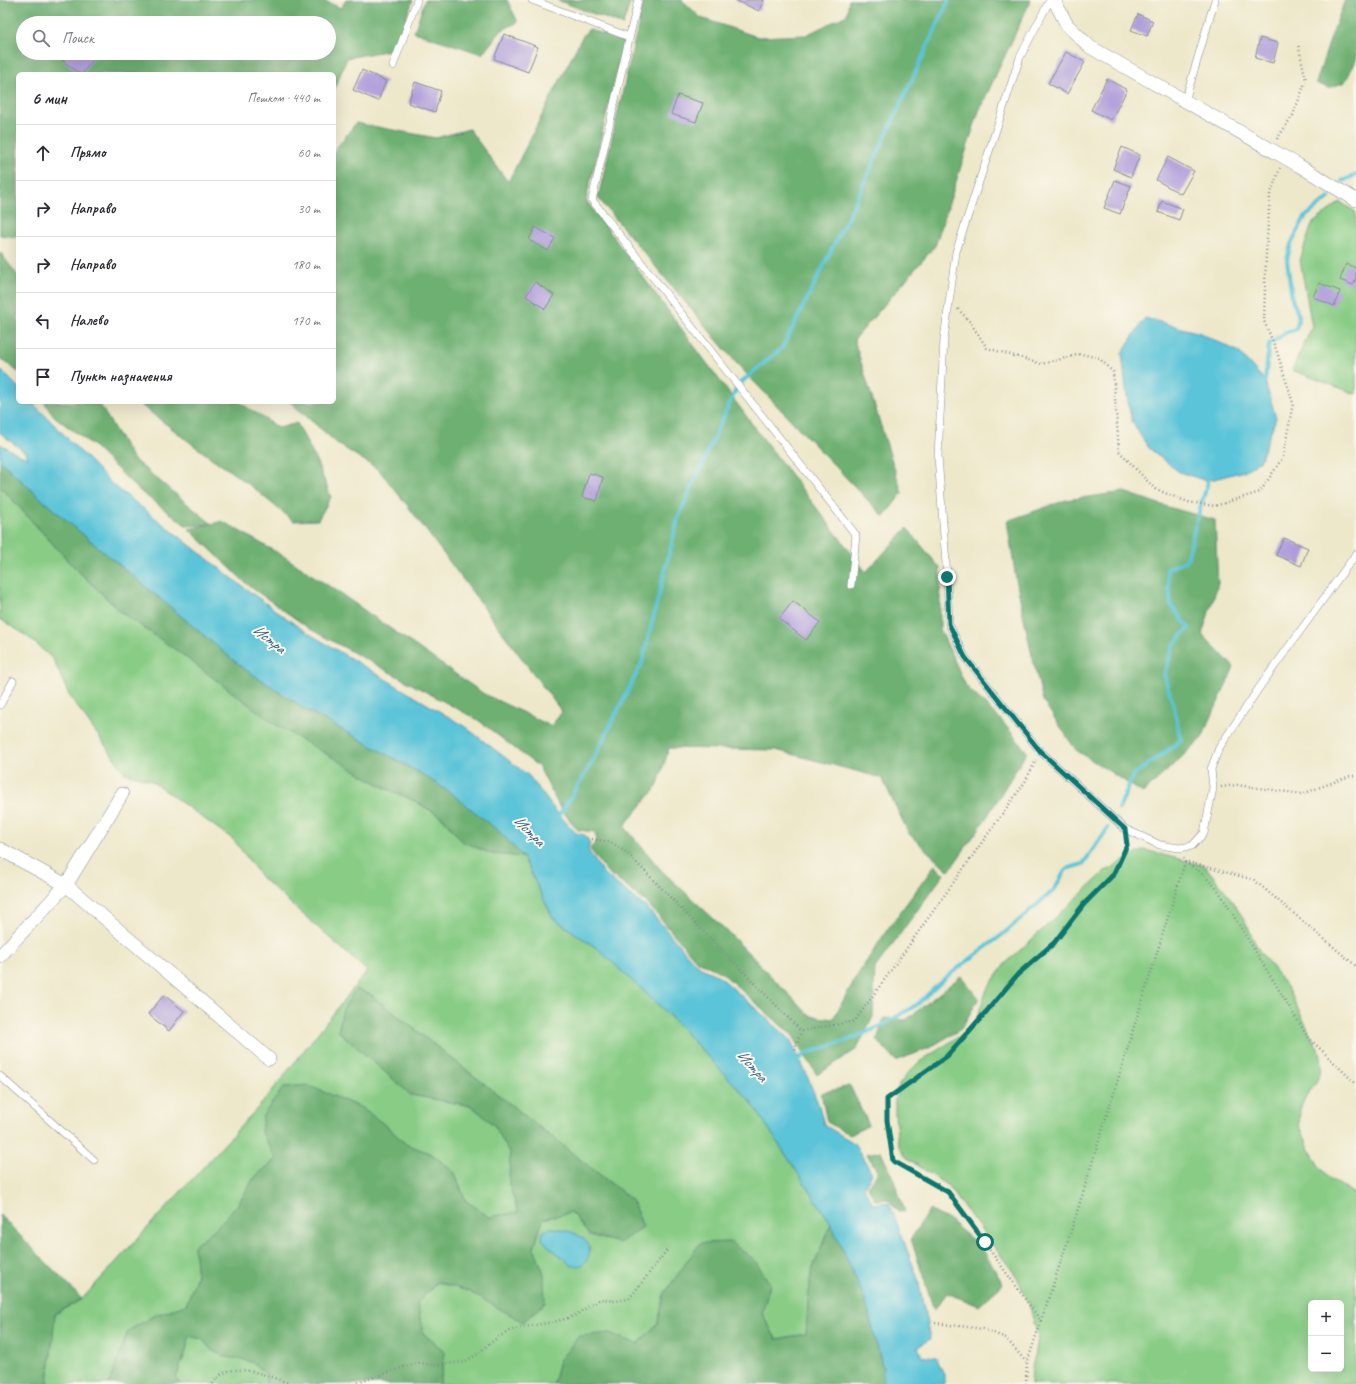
<!DOCTYPE html>
<html lang="ru">
<meta charset="utf-8">
<style>
body{margin:0;font-family:Caveat,sans-serif;background:#f7f7f7;color:#2b2b33}
.controls{position:absolute;right:12px;bottom:12px;display:grid;overflow:hidden;border-radius:6px;box-shadow:0 4px 16px #0002}
.controls button{width:36px;height:36px;display:grid;place-items:center;padding:0;border:0;border-bottom:1px solid #e1e1e2;background:#fff;color:#2b2b33;font:20px sans-serif}
.stop{position:absolute;width:12px;height:12px;margin:-9px;border:3px solid #0f766e;border-radius:50%;background:#fff}
.stop.end{background:#0f766e;border-color:#fff;box-shadow:0 1px 4px #0008}
.list{margin:0;padding:0;list-style:none}
h2{display:flex;justify-content:space-between;align-items:center;height:52px;margin:0;padding:0 16px;font-size:17px}
h2 small{font-size:13px;font-weight:400;color:#7c7c81}
.list li{display:grid;grid-template-columns:26px 1fr auto;gap:12px;align-items:center;box-sizing:border-box;height:56px;padding:0 16px;border-top:1px solid #e1e1e2}
.list b{display:block;font-size:15px;white-space:nowrap}
.list em{font-size:13px;font-style:normal;color:#7c7c81}
.icon{flex:none;width:22px;height:22px;fill:none;stroke:currentColor;stroke-width:2;stroke-linecap:round;stroke-linejoin:round}
.map{position:relative;flex:none;width:1356px;height:1384px;overflow:hidden}
.search{position:absolute;background:#fff;box-shadow:0 4px 16px #0002;left:16px;top:16px;width:320px;height:44px;display:flex;align-items:center;gap:10px;box-sizing:border-box;padding:0 14px;border-radius:22px;color:#7c7c81;font-size:15px}
.panel{position:absolute;background:#fff;box-shadow:0 4px 16px #0002;left:16px;top:72px;width:320px;height:332px;border-radius:6px}
.map>svg:first-child{display:block}
</style>
<div class="map">
<svg width="1356" height="1384" viewBox="0 0 1356 1384">
<rect width="100%" height="100%" fill="#fbf7ec"/>
<filter id="ink" filterUnits="userSpaceOnUse"><feTurbulence type="fractalNoise" baseFrequency=".025" numOctaves="2"/><feDisplacementMap in="SourceGraphic" scale="8" xChannelSelector="R" yChannelSelector="G"/><feConvolveMatrix kernelMatrix="1 2 1 2 8 2 1 2 1" color-interpolation-filters="sRGB"/></filter>
<filter id="wash" filterUnits="userSpaceOnUse"><feTurbulence type="fractalNoise" baseFrequency=".012" numOctaves="4" result="noise"/><feDisplacementMap in="SourceGraphic" scale="16" xChannelSelector="R" yChannelSelector="G"/><feGaussianBlur stdDeviation="0.9" result="paint"/><feColorMatrix in="noise" values="0 0 0 0 0 0 0 0 0 0 0 0 0 0 0 0 0 1.4 0 .05"/><feComposite in="paint" operator="in"/></filter>
<g filter="url(#wash)">
<rect width="100%" height="100%" fill="#eee8cb"/>
<path fill="#88cc85" stroke="#527e72" fill-rule="evenodd" d="M 1340,202 L 1356,212 L 1356,394 L 1292,370 L 1312,327 L 1300,260 L 1312,224 Z
M 0,486 L 74,567 L 122,613 L 358,772 L 387,789 L 415,801 L 443,818 L 462,841 L 492,854 L 523,857 L 553,918 L 598,949 L 665,1011 L 751,1102 L 831,1223 L 811,1273 L 808,1303 L 807,1334 L 776,1339 L 762,1313 L 770,1284 L 664,1294 L 658,1323 L 638,1344 L 609,1333 L 559,1361 L 553,1384 L 440,1384 L 445,1352 L 423,1333 L 417,1303 L 438,1282 L 468,1291 L 523,1321 L 544,1274 L 534,1247 L 543,1219 L 571,1212 L 589,1235 L 632,1200 L 371,995 L 356,989 L 411,1095 L 472,1106 L 495,1126 L 510,1154 L 509,1184 L 519,1212 L 489,1217 L 465,1200 L 455,1173 L 432,1154 L 406,1145 L 384,1124 L 261,1131 L 276,1159 L 254,1178 L 238,1204 L 217,1227 L 194,1246 L 197,1276 L 186,1305 L 155,1315 L 128,1331 L 109,1384 L 48,1384 L 55,1314 L 82,1299 L 263,1102 L 367,971 L 262,878 L 234,840 L 150,780 L 125,773 L 69,695 L 53,659 L 27,636 L 0,619 ZM 550,1228 C 566,1229 584,1234 590,1249 L 570,1265 C 562,1255 550,1250 542,1239 Z
M 1145,850 L 1205,866 L 1226,892 L 1244,919 L 1258,949 L 1287,987 L 1321,1055 L 1322,1069 L 1316,1082 L 1306,1096 L 1300,1109 L 1299,1124 L 1311,1152 L 1319,1166 L 1329,1178 L 1356,1195 L 1356,1384 L 1031,1384 L 1032,1366 L 1036,1352 L 1038,1337 L 1029,1304 L 1017,1277 L 948,1186 L 907,1158 L 898,1145 L 895,1115 L 895,1099 L 899,1085 L 908,1073 L 919,1062 L 969,1030 L 977,1018 L 987,989 L 1005,964 L 1106,871 C 1120,864 1130,855 1145,850 ZM 1311,1303 L 1341,1303 L 1341,1369 L 1311,1369 Z
M 189,1336 L 202,1339 L 213,1351 L 226,1357 L 242,1359 L 255,1364 L 266,1374 L 266,1384 L 180,1384 L 176,1378 L 186,1351 Z"/>
<path fill="#6eb072" stroke="#447068" fill-rule="evenodd" d="M 0,0 L 322,0 L 341,8 L 346,0 L 413,0 L 395,49 L 347,58 L 334,90 L 334,74 L 222,74 L 214,71 L 204,74 L 18,74 L 18,237 L 0,235 ZM 23,23 L 329,23 L 329,53 L 23,53 Z
M 425,0 L 507,0 L 518,22 L 502,30 L 482,54 L 414,32 Z
M 557,0 L 600,0 L 601,1 L 603,0 L 631,0 L 623,25 Z
M 644,0 L 682,0 L 701,18 L 758,37 L 806,35 L 847,15 L 849,0 L 1031,0 L 979,111 L 935,246 L 854,340 L 902,493 L 884,517 L 738,365 L 598,198 Z
M 1345,0 L 1356,0 L 1356,61 L 1345,82 L 1329,88 L 1316,83 L 1332,34 Z
M 589,29 L 624,41 L 586,200 L 761,436 L 866,572 L 907,528 L 940,568 L 940,629 L 966,686 L 1001,720 L 1027,752 L 985,820 L 949,871 L 909,834 L 882,778 L 776,750 L 669,748 L 657,787 L 624,826 L 662,871 L 729,933 L 810,1016 L 833,1019 L 855,979 L 887,930 L 935,865 L 944,874 L 875,968 L 873,1017 L 857,1049 L 817,1075 L 793,1036 L 722,973 L 696,960 L 646,902 L 607,872 L 590,849 L 597,841 L 595,832 L 578,830 L 560,808 L 539,767 L 478,720 L 310,629 L 249,586 L 189,529 L 210,524 L 187,526 L 141,492 L 91,444 L 55,417 L 44,402 L 98,402 L 133,459 L 212,524 L 222,521 L 285,557 L 344,596 L 484,694 L 551,726 L 562,712 L 407,505 L 379,470 L 338,444 L 290,402 L 334,402 L 334,151 L 356,123 L 436,138 L 469,129 L 508,182 L 582,37 Z
M 0,252 L 18,276 L 18,372 L 0,358 Z
M 137,402 L 239,402 L 279,428 L 297,423 L 315,458 L 331,497 L 318,520 L 293,521 L 251,486 L 196,447 Z
M 0,461 L 48,505 L 243,668 L 307,710 L 422,774 L 451,793 L 501,833 L 523,857 L 492,854 L 462,841 L 443,818 L 415,801 L 387,789 L 276,725 L 176,650 L 122,613 L 74,567 L 0,486 Z
M 1124,492 L 1168,507 L 1215,520 L 1218,584 L 1202,634 L 1234,667 L 1202,738 L 1143,793 L 1076,750 L 1043,701 L 1030,647 L 1016,579 L 1007,521 L 1066,500 Z
M 961,976 L 979,998 L 961,1029 L 929,1048 L 896,1061 L 877,1040 L 884,1018 L 906,1020 Z
M 356,989 L 371,995 L 632,1200 L 643,1227 L 619,1243 L 589,1235 L 571,1212 L 543,1219 L 534,1247 L 544,1274 L 545,1303 L 523,1322 L 468,1291 L 437,1282 L 417,1303 L 423,1333 L 445,1352 L 440,1384 L 266,1384 L 266,1374 L 255,1364 L 242,1359 L 226,1357 L 213,1351 L 202,1339 L 189,1336 L 186,1351 L 176,1378 L 180,1384 L 109,1384 L 128,1331 L 155,1315 L 186,1305 L 197,1276 L 194,1246 L 217,1227 L 238,1204 L 254,1178 L 276,1159 L 261,1131 L 263,1115 L 284,1087 L 307,1085 L 360,1107 L 384,1124 L 406,1144 L 432,1154 L 455,1173 L 465,1200 L 489,1217 L 518,1212 L 509,1184 L 510,1154 L 495,1126 L 472,1106 L 411,1095 L 338,1031 L 343,1009 Z
M 850,1086 L 869,1125 L 850,1135 L 827,1122 L 821,1093 Z
M 881,1151 L 893,1178 L 905,1211 L 897,1211 L 889,1199 L 875,1200 L 868,1187 L 878,1172 L 867,1154 Z
M 929,1210 L 949,1220 L 982,1248 L 1003,1284 L 979,1306 L 947,1293 L 934,1310 L 911,1239 Z
M 0,1215 L 82,1299 L 55,1314 L 48,1384 L 0,1384 Z
M 831,1223 L 865,1299 L 883,1368 L 883,1384 L 553,1384 L 559,1361 L 579,1336 L 609,1333 L 638,1344 L 658,1323 L 664,1294 L 700,1243 L 730,1242 L 754,1259 L 770,1284 L 762,1313 L 776,1339 L 806,1334 L 808,1303 L 811,1273 Z"/>
<path fill="#5bc4d8" stroke="#3b7a9b" d="M 1145,318 L 1200,333 L 1239,352 L 1265,381 L 1276,418 L 1260,461 L 1244,471 L 1207,481 L 1179,472 L 1148,447 L 1132,422 L 1127,397 L 1122,353 Z
M 0,369 L 18,387 L 18,402 L 32,402 L 113,485 L 246,589 L 303,630 L 464,726 L 529,776 L 555,810 L 576,833 L 585,835 L 590,843 L 588,850 L 603,873 L 648,909 L 693,961 L 705,970 L 719,976 L 790,1039 L 806,1073 L 819,1106 L 824,1125 L 854,1143 L 872,1173 L 864,1188 L 873,1204 L 889,1202 L 918,1279 L 930,1339 L 918,1347 L 922,1357 L 928,1356 L 936,1357 L 944,1374 L 944,1384 L 883,1384 L 883,1368 L 865,1299 L 831,1223 L 751,1102 L 665,1011 L 598,949 L 553,918 L 523,857 L 501,833 L 451,793 L 422,774 L 307,710 L 243,668 L 48,505 L 0,461 L 0,444 L 19,455 L 28,458 L 27,454 L 0,433 Z
M 550,1228 C 562,1229 580,1232 587,1243 C 593,1251 588,1263 579,1266 C 576,1267 573,1266 570,1265 C 562,1255 550,1250 542,1239 L 543,1232 Z"/>
<g fill="none" stroke-linecap="round" stroke-linejoin="round">
<path stroke="#5bc4d8" stroke-width="4" d="M 1342,181 L 1356,175
M 1262,385 L 1265,381 L 1269,344 L 1285,333 L 1296,329 L 1299,316 L 1292,299 L 1287,260 L 1291,244 L 1305,217 L 1329,198
M 1119,809 L 1133,775 L 1181,741 L 1173,703 L 1164,675 L 1173,646 L 1189,628 L 1171,605 L 1167,569 L 1187,560 L 1195,526 L 1209,478
M 558,818 L 592,762 L 642,663 L 678,518 L 738,385 L 783,347 L 851,211 L 949,0
M 797,1063 L 804,1054 L 854,1038 L 883,1025 L 918,1004 L 945,978 L 1002,935 L 1054,890 L 1066,869 L 1083,864 L 1108,828"/>
</g>
<g id="blocks">
<path fill="#ae9cda" d="M 735,0 L 764,0 L 759,11 Z
M 1138,14 L 1153,21 L 1147,36 L 1131,30 Z
M 504,34 L 538,47 L 528,72 L 494,59 Z
M 1260,38 L 1278,43 L 1273,63 L 1255,58 Z
M 1066,52 L 1085,62 L 1067,94 L 1048,83 Z
M 69,53 L 98,53 L 82,74 L 80,74 L 63,61 Z
M 362,70 L 386,81 L 378,101 L 353,90 Z
M 1107,79 L 1127,90 L 1111,120 L 1091,110 Z
M 415,82 L 441,91 L 435,112 L 408,103 Z
M 678,95 L 703,103 L 696,122 L 671,114 Z
M 1122,147 L 1140,155 L 1131,177 L 1113,169 Z
M 1168,157 L 1194,171 L 1181,194 L 1156,180 Z
M 1115,180 L 1131,186 L 1120,214 L 1104,208 Z
M 1162,201 L 1183,209 L 1179,220 L 1158,212 Z
M 535,227 L 555,238 L 548,251 L 529,240 Z
M 1346,264 L 1356,268 L 1356,278 L 1353,285 L 1340,280 Z
M 535,282 L 554,295 L 545,309 L 526,296 Z
M 1319,283 L 1340,291 L 1334,306 L 1313,297 Z
M 589,473 L 603,477 L 597,501 L 582,497 Z
M 1284,538 L 1308,548 L 1301,566 L 1276,555 Z
M 793,601 L 820,622 L 806,640 L 779,619 Z
M 164,995 L 184,1011 L 169,1031 L 148,1014 Z"/>
</g>
</g>
<g filter="url(#ink)">
<use href="#blocks" fill-opacity="0" stroke="#848c94" stroke-width="1"/>
<g fill="none" stroke-linecap="round" stroke-linejoin="round">
<g stroke="#848c94" stroke-width="8">
<path id="service" d="M 532,0 L 629,37
M 638,0 L 592,200 L 856,535 L 851,585
M 1050,0 L 1020,57 L 956,252 L 944,339 L 938,456 L 947,577 L 949,624 L 965,657 L 1040,751 L 1125,829 L 1160,845 L 1179,848 L 1192,846 L 1204,833 L 1213,788 L 1211,769 L 1219,748 L 1261,685 L 1356,554
M 393,66 L 417,0
M 1185,101 L 1215,0
M 0,705 L 13,681
M 0,1076 L 94,1160"/>
</g>
<g stroke="#848c94" stroke-width="14">
<path id="minor" d="M 1054,0 L 1067,25 L 1090,47 L 1298,165 L 1356,200
M 0,849 L 66,885 L 269,1059
M 0,956 L 66,885 L 122,794"/>
</g>
<path stroke="#848c94" stroke-width="2.5" stroke-dasharray="1 3" stroke-linecap="butt" d="M 1277,139 L 1293,115 L 1306,80 L 1298,44
M 958,309 L 970,322 L 987,348 L 1042,364 L 1081,354 L 1099,358 L 1113,372 L 1119,451 L 1155,489 L 1188,502 L 1215,506 L 1260,492 L 1283,457 L 1293,403 L 1276,349 L 1264,321 L 1266,254 L 1270,195 L 1280,168
M 1221,787 L 1237,785 L 1302,794 L 1350,776 L 1356,776
M 592,839 L 610,842 L 627,853 L 801,1031 L 855,1021 L 1025,782 L 1036,760
M 1185,862 L 1202,873 L 1218,890 L 1307,1036 L 1356,1084
M 1188,862 L 1254,880 L 1356,966
M 795,1050 L 801,1031
M 1041,1321 L 1072,1228 L 1185,862 L 1183,856
M 935,1323 L 983,1329 L 1006,1338 L 1026,1362
M 213,1384 C 228,1356 269,1377 291,1384
M 354,1384 L 376,1377 L 403,1367 L 419,1363 L 434,1365 L 464,1362 L 478,1354 L 489,1344 L 500,1336 L 514,1329 L 558,1321 L 574,1316 L 600,1299 L 615,1301 L 629,1299 L 667,1250
M 1026,1384 L 1027,1363 L 1041,1321 L 948,1192 L 893,1161 L 887,1120 L 887,1099 L 947,1056 L 986,1012 L 1018,974 L 1054,943 L 1084,905 L 1114,874 L 1127,845 L 1126,839"/>
<use href="#service" stroke="#fff" stroke-width="7"/>
<use href="#minor" stroke="#fff" stroke-width="13"/>
</g>
</g>
<g fill="none" stroke-linecap="round" stroke-linejoin="round" filter="url(#ink)">
<path stroke="#0f766e" stroke-width="5" d="M 947,577 L 949,624 L 965,657 L 1040,751 L 1125,829 L 1127,845 L 1114,874 L 1084,904 L 1054,943 L 1018,974 L 986,1012 L 947,1056 L 887,1099 L 887,1120 L 893,1161 L 948,1192 L 985,1242"/>
</g>
<g text-anchor="middle" dominant-baseline="central" stroke-width="4" stroke-linejoin="round" paint-order="stroke">
<g font-size="15" font-style="italic" fill="#2e5c83" stroke="#fbf7ec">
<text transform="translate(269 639) rotate(38)">Истра</text>
<text transform="translate(529 831) rotate(45)">Истра</text>
<text transform="translate(752 1066) rotate(48)">Истра</text>
</g>
</g>
</svg>
<div class="controls">
<button>+</button>
<button>−</button>
</div>
<div class="stop" style="left:985px;top:1242px"></div>
<div class="stop end" style="left:947px;top:577px"></div>
<div class="search"><svg class="icon" aria-label="search" viewBox="0 0 24 24"><circle cx="10" cy="10" r="6"/><path d="M15 15l6 6"/></svg>Поиск</div>
<section class="panel">
<h2>6 мин<small>Пешком · 440 m</small></h2>
<ul class="list">
<li><svg class="icon" aria-label="ahead" viewBox="0 0 24 24"><path d="M12 20V5M6 11l6-6 6 6"/></svg><div><b>Прямо</b></div><em>60 m</em></li>
<li><svg class="icon" aria-label="right" viewBox="0 0 24 24"><path d="M7 20v-9h11M14 6l5 5-5 5"/></svg><div><b>Направо</b></div><em>30 m</em></li>
<li><svg class="icon" aria-label="right" viewBox="0 0 24 24"><path d="M7 20v-9h11M14 6l5 5-5 5"/></svg><div><b>Направо</b></div><em>180 m</em></li>
<li><svg class="icon" aria-label="left" viewBox="0 0 24 24"><path d="M17 20v-9H6M10 6l-5 5 5 5"/></svg><div><b>Налево</b></div><em>170 m</em></li>
<li><svg class="icon" aria-label="arrive" viewBox="0 0 24 24"><path d="M6 21V4h12l-3 4 3 4H6"/></svg><div><b>Пункт назначения</b></div></li>
</ul>
</section>
</div>
